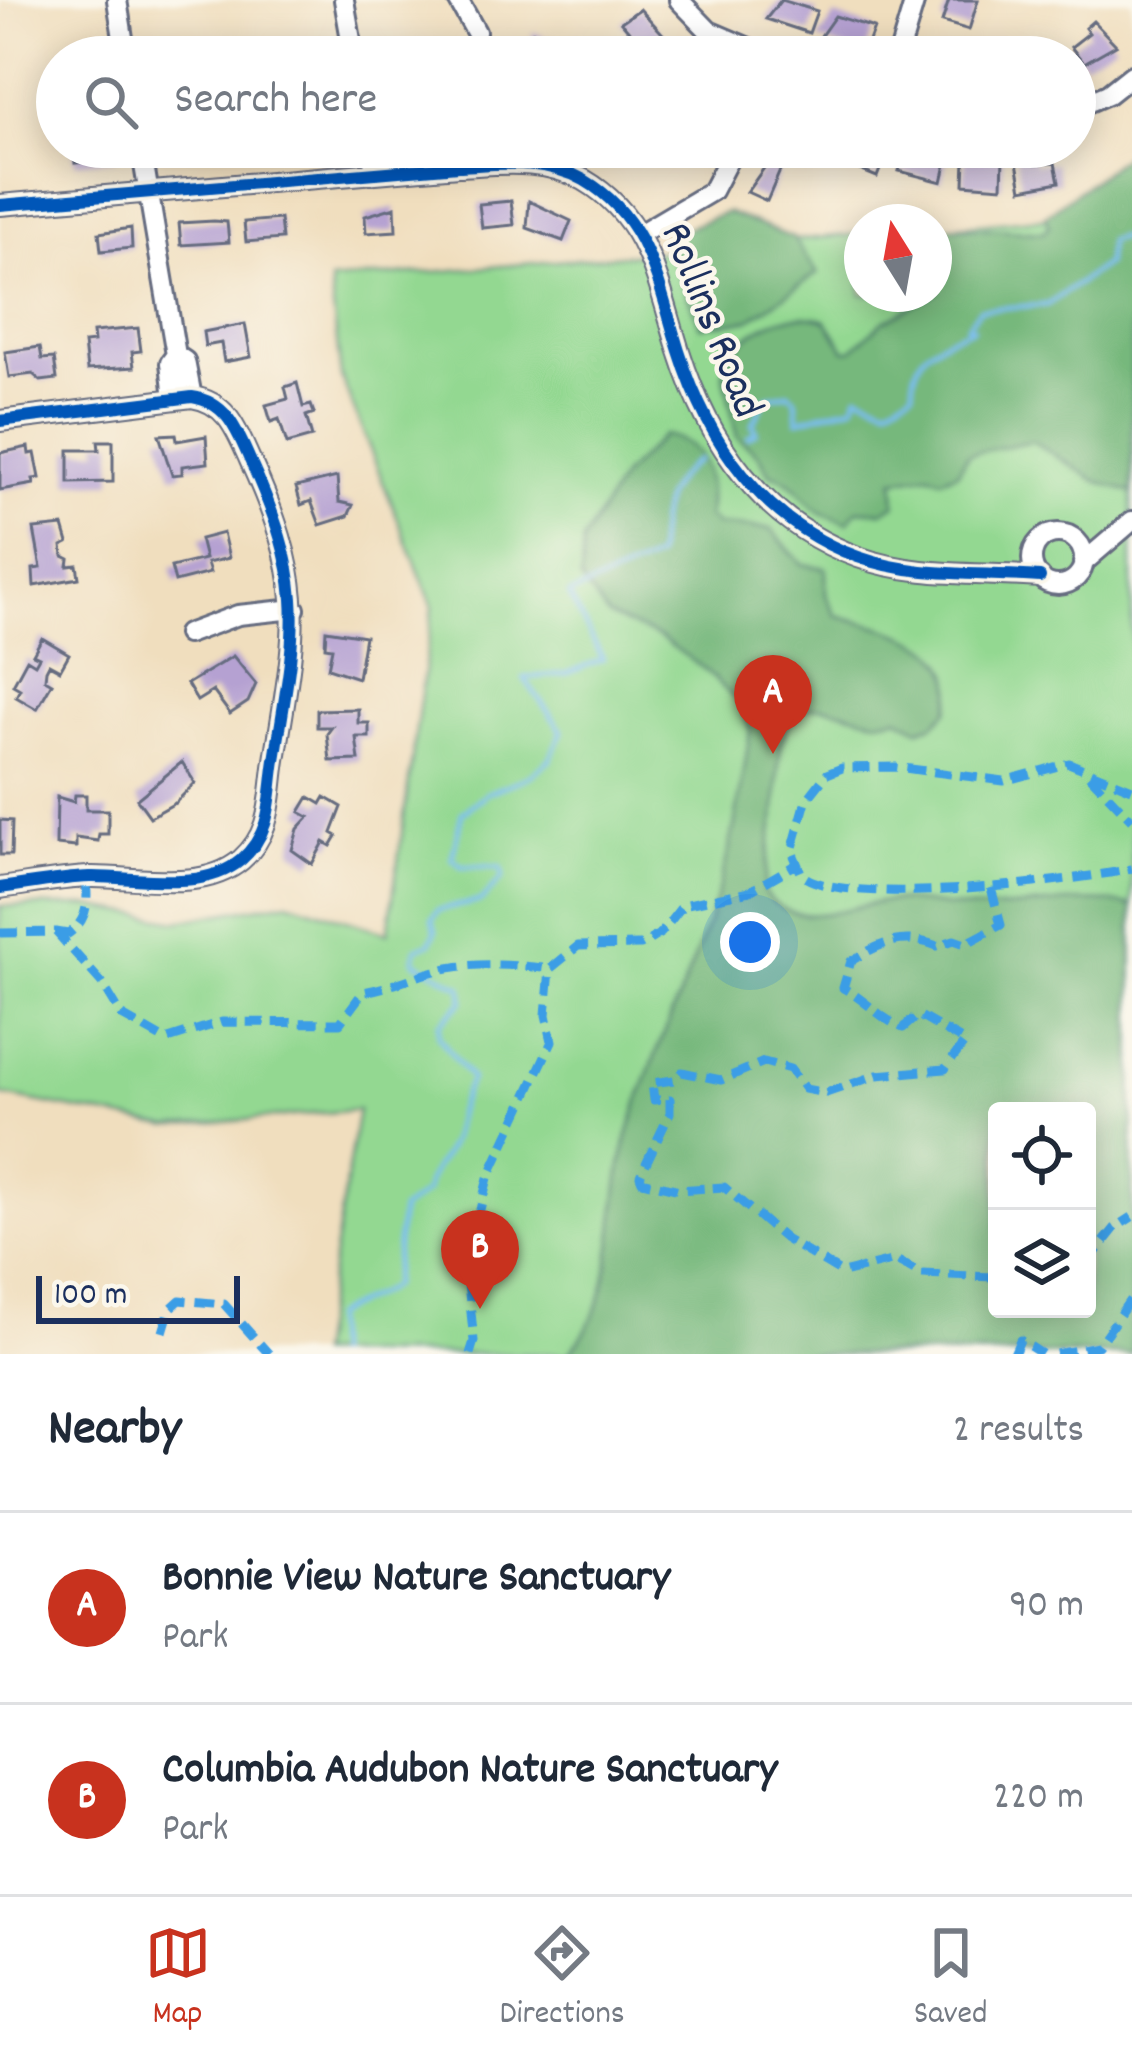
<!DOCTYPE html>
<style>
body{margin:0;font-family:Dekko,sans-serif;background:#f2f2f3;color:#1f2937}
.controls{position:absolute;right:36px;bottom:36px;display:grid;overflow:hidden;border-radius:12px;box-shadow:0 6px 30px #0003}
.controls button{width:108px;height:108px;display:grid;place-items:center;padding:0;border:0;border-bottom:3px solid #e0e1e3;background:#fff;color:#1f2937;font:60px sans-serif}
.compass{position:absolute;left:844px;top:204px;width:108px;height:108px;border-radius:50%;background:#fff;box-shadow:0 6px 30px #0003;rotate:349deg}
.scale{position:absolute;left:36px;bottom:30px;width:204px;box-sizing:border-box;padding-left:12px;border:6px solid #1b2f5e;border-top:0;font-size:33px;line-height:42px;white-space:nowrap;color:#1b2f5e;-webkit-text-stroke:9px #fbf7ec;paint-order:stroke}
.you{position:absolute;left:750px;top:942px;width:42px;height:42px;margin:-30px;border:9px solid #fff;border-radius:50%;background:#1a73e8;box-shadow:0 0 0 18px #1a73e833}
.badge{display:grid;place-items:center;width:78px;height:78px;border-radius:50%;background:#c8321e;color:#fff;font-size:39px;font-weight:700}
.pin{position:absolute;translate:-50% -99px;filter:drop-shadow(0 3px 6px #0008)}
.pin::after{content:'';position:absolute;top:63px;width:42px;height:36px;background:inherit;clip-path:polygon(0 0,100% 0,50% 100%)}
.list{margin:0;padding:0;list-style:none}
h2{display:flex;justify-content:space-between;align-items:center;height:156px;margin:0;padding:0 48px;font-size:51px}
h2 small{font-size:39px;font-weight:400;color:#747a83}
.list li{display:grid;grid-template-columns:78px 1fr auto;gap:36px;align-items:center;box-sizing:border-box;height:192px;padding:0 48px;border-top:3px solid #e0e1e3}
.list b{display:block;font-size:45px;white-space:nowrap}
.list p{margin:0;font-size:39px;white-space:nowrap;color:#747a83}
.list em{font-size:39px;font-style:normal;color:#747a83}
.icon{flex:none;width:66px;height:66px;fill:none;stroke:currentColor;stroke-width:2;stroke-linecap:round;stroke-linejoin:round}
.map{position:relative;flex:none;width:1132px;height:1354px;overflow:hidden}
.search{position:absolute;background:#fff;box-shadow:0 6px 30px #0003;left:36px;right:36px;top:36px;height:132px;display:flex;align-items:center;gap:30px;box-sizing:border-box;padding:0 42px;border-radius:66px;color:#747a83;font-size:45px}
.sheet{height:540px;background:#fff}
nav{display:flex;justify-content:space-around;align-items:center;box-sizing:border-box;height:168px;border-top:3px solid #e0e1e3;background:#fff;font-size:33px;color:#747a83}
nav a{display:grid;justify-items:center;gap:6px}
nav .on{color:#c8321e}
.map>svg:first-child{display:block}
</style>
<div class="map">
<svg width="1132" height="1354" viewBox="0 0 1132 1354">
<rect width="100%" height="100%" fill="#fbf7ec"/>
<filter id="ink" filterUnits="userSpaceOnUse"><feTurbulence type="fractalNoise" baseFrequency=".00833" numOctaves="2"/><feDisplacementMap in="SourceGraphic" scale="24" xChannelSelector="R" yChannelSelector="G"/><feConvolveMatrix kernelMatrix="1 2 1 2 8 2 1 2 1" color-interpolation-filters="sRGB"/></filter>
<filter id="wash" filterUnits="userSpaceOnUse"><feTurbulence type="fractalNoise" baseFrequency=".004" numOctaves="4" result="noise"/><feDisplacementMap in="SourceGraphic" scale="48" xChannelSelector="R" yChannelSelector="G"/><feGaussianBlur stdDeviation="2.7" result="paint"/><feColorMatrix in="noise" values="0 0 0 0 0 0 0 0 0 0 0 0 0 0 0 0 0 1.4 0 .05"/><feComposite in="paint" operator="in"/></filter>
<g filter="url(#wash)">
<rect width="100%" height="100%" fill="#f0debe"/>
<path fill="#93d891" stroke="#578478" stroke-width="3" fill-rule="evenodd" d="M 1132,210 L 1132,1354 L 317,1354 L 358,1110 L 167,1127 L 0,1095 L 0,906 L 88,906 L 178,921 L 288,901 L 388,933 L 433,607 L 341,377 L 330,281 L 862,234 L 862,294 L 934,294 L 934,228 ZM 997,1111 L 1087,1111 L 1087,1309 L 997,1309 Z"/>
<path fill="#76b87b" stroke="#48746c" stroke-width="3" fill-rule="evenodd" d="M 1132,150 L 1132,493 L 1096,481 L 1032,441 L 968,454 L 958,472 L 941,479 L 929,474 L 894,480 L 896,504 L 882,511 L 857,510 L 848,523 C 839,519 826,516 819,511 C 799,497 798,480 770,474 L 759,455 L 737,437 L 723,372 C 738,330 785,307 826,320 L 845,350 L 852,350 L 882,322 L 938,292 L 934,226 L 1044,232 L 1049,225 L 1045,216 Z
M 726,212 L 793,238 L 818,273 L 749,320 L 700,326 L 664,238 Z
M 663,435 C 708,442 712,480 708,517 L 717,525 L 771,529 L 802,564 L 826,568 L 826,595 L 836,615 C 887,630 969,641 948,710 L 934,724 L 919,729 L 897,717 C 867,727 842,704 813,707 C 773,713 779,782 776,808 C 772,836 766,864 764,893 C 799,936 850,902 894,901 C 921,900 948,909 976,909 C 1026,910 1083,894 1132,906 L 1132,1354 L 568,1354 C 624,1293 606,1210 628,1136 C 649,1061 683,993 709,920 C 730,861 741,793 750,731 L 742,706 L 704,669 L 661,638 L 608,616 L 581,580 L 583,541 L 622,477 ZM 1087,1111 L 1087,1309 L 997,1309 L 997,1111 Z"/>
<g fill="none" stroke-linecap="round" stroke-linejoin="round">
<path stroke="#7cbef2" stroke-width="4.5" d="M 748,437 L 756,432 L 753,424 L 766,398 L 788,393 L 796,399 L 798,420 L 854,405 L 858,394 L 888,406 L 913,391 C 914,347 938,343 973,328 L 967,326 L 980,309 L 1047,305 L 1106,264 L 1109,240 L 1128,236 L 1132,227
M 333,1354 L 332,1317 C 352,1302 372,1300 392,1286 L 401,1210 L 426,1192 C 428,1168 447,1159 452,1138 C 457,1115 459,1100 471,1079 L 439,1037 L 439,1024 L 463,1001 L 462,987 L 414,961 L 416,949 L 430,943 L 436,931 L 432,919 L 438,910 L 481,901 L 503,877 L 501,867 L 461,866 L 452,858 L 462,813 L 487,793 L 530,776 L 550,759 L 562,731 L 524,678 L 565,674 L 603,659 L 569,595 L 656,558 C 661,511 658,489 698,460"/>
</g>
<g id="blocks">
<path fill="#b5a1d2" d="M 781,0 L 817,11 L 809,33 L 766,19 Z
M 949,0 L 978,0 L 969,30 L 942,22 Z
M 640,9 L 671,43 L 651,57 L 621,22 Z
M 835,16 L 874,28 L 864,54 L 818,40 Z
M 1093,21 L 1116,45 L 1084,63 L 1071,47 L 1089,33 L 1085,28 Z
M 533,32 L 555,41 L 548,57 L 515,57 L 519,48 L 528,52 Z
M 74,147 L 116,147 L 117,159 L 75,163 Z
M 852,147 L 888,149 L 877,177 L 845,164 Z
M 906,147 L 947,160 L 942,182 L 899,171 Z
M 774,154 L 785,159 L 767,201 L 747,192 Z
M 1032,154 L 1034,164 L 1055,163 L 1059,182 L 1022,189 L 1016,157 Z
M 1003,157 L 1002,187 L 964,184 L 965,159 Z
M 511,201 L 514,225 L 482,228 L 479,204 Z
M 529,201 L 571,221 L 563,241 L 527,228 Z
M 395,207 L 396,231 L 366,233 L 365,216 Z
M 280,219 L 282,239 L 246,242 L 244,222 Z
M 214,221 L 227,222 L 229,242 L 181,245 L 179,223 Z
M 131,228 L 132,248 L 101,251 L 99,233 Z
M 245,324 L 251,357 L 224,362 L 221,343 L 205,346 L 203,332 Z
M 138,328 L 141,351 L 132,352 L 134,367 L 87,370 L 84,343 L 94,342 L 93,332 Z
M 40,347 L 42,359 L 54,358 L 57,379 L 41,381 L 33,374 L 9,377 L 5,352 Z
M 297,383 L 303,407 L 311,405 L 314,413 L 306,416 L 312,437 L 287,444 L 279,419 L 271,422 L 266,405 L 288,399 L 285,387 Z
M 176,434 L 177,441 L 206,436 L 208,463 L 182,466 L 182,474 L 172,475 L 159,435 Z
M 98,441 L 113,441 L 113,482 L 69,483 L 69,450 L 99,450 Z
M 28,447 L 29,454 L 35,453 L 40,478 L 33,479 L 34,484 L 0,490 L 0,453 Z
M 337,477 L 339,502 L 353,505 L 348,516 L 320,525 L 311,501 L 301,505 L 296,487 Z
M 63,526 L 68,543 L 62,546 L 63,556 L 69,559 L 68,566 L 77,565 L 79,578 L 34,586 L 33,569 L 41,568 L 34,529 Z
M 223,533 L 229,558 L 207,563 L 210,573 L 175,582 L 171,567 L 205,559 L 200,539 Z
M 326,630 L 365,636 L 358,678 L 328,668 L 332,648 L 325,647 Z
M 42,638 L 69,654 L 60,670 L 49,664 L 46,670 L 45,679 L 52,683 L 37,709 L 16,697 L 20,689 L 13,685 L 27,659 L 35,664 L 39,657 L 33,654 Z
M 233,656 L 256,684 L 248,702 L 230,714 L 213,691 L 197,701 L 187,684 Z
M 358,709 L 358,723 L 369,723 L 369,737 L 356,737 L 359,760 L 330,761 L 327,734 L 332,727 L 317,727 L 317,710 Z
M 182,762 L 195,783 L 175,803 L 150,817 L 137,799 Z
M 75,795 L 86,795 L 86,810 L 108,810 L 108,834 L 99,834 L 98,841 L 76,838 L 76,847 L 56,845 L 57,797 L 74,802 Z
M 309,797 L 321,804 L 325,797 L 342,807 L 332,833 L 337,836 L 331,846 L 324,842 L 312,864 L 292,850 L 298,829 L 309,817 L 300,812 Z
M 0,820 L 12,821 L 11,855 L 0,855 Z"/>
</g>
</g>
<g filter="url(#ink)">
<use href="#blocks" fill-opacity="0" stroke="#666c80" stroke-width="3"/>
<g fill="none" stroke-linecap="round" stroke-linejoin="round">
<g stroke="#666c80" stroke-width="24">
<path id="minor" d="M 117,0 L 126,57
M 344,0 L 354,57
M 458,0 L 476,32
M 679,0 L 709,31 L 770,57
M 898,57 L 915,0
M 1075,108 L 1108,94 L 1132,75
M 141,147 L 176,355 L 170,363 L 174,399
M 371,147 L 375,172
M 0,205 L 458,166 C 500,164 545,158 584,180 C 649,218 658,284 679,351 C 708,443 763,523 858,557 C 917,578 978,572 1040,577
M 641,233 L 712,191 L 735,147
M 176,355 L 185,361 L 192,397
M 0,421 L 192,397 C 227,402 237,431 250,460 C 309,589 296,627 275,760 C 269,798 273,832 241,860 C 202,893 137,876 90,877 C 60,878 30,884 0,888
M1032 559a26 26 0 1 1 52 0a26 26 0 1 1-52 0Z
M 1083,563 L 1132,521
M 187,634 L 238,615 L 295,609"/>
</g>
<use href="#minor" stroke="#fff" stroke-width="18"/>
<path stroke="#3b9de6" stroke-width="9" stroke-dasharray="18 9" stroke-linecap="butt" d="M 1089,775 L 1132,820
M 1132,789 L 1069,763 L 1004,781 L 896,767 L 842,768 L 827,774 L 806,801 L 792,851 L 802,875 C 844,909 1074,881 1132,869
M 991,888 L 1001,925 L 965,944 L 954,940 L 937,946 C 902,933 883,942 851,961 L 843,988 C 866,1000 879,1018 903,1028 L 918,1015 L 965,1042 L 945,1069 L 877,1075 L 826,1093 L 805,1089 L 790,1069 L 764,1062 L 721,1080 L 682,1072 L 674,1080 L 652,1083 L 654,1100 L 670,1099 L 670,1113 L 640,1176 L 642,1181 L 679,1190 L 724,1187 L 785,1239 L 842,1273 L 896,1260 L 922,1274 L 997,1277
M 56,932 L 68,934 C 89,920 88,900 86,877
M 0,933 L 56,932 L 102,983 L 122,1016 L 165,1040 L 222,1022 L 340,1023 L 363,992 C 395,987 427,970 455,967 C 484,963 520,965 550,969 L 578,946 L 641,945 L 661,933 L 683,905 L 750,891 L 795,865
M 1087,1263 L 1115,1228 L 1132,1217
M 163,1332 L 170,1309 L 180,1300 L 224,1304 L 269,1354
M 470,1354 L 474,1341 L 466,1265 L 488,1178 L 552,1041 L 546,1015 L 550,969
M 1014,1354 L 1020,1340 L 1042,1354
M 1056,1354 L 1098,1346 L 1132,1297"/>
<g stroke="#fbf7ec" stroke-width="20">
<path id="cycleway" d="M 0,205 L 458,166 C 500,164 545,158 584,180 C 649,218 658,284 679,351 C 708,443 763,523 858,557 C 917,578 978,572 1040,577
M 0,421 L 192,397 C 227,402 237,431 250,460 C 309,589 296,627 275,760 C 269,798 273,832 241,860 C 202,893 137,876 90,877 C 60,878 30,884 0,888"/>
</g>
<use href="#cycleway" stroke="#0057b8" stroke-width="12"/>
</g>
</g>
<g text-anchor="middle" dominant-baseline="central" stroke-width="9" stroke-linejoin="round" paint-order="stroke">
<g font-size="45" fill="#1b2f5e" stroke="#fbf7ec">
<text transform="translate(709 321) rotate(68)">Rollins Road</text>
</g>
</g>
</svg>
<div class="controls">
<button><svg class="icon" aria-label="locate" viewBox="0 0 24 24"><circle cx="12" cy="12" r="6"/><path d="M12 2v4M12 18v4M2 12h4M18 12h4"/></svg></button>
<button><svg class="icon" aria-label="layers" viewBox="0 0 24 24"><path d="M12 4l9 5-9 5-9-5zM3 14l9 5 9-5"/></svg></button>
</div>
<svg class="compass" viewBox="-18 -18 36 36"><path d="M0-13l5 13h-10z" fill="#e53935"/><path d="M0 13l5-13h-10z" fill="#747a83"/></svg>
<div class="scale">100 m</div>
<div class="you"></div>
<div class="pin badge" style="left:773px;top:754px">A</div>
<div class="pin badge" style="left:480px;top:1309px">B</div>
<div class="search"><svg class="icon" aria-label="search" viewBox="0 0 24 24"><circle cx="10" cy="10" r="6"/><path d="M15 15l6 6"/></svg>Search here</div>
</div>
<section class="sheet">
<h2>Nearby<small>2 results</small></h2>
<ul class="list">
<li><span class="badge">A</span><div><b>Bonnie View Nature Sanctuary</b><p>Park</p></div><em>90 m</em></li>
<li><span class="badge">B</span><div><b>Columbia Audubon Nature Sanctuary</b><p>Park</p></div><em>220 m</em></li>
</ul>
</section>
<nav>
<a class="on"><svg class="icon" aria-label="map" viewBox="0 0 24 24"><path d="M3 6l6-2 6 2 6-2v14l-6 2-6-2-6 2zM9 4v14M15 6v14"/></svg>Map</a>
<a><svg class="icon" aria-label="directions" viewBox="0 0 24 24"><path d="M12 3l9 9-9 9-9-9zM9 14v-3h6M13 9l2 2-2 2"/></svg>Directions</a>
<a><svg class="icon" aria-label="saved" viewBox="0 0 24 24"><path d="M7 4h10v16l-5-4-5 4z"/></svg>Saved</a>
</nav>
